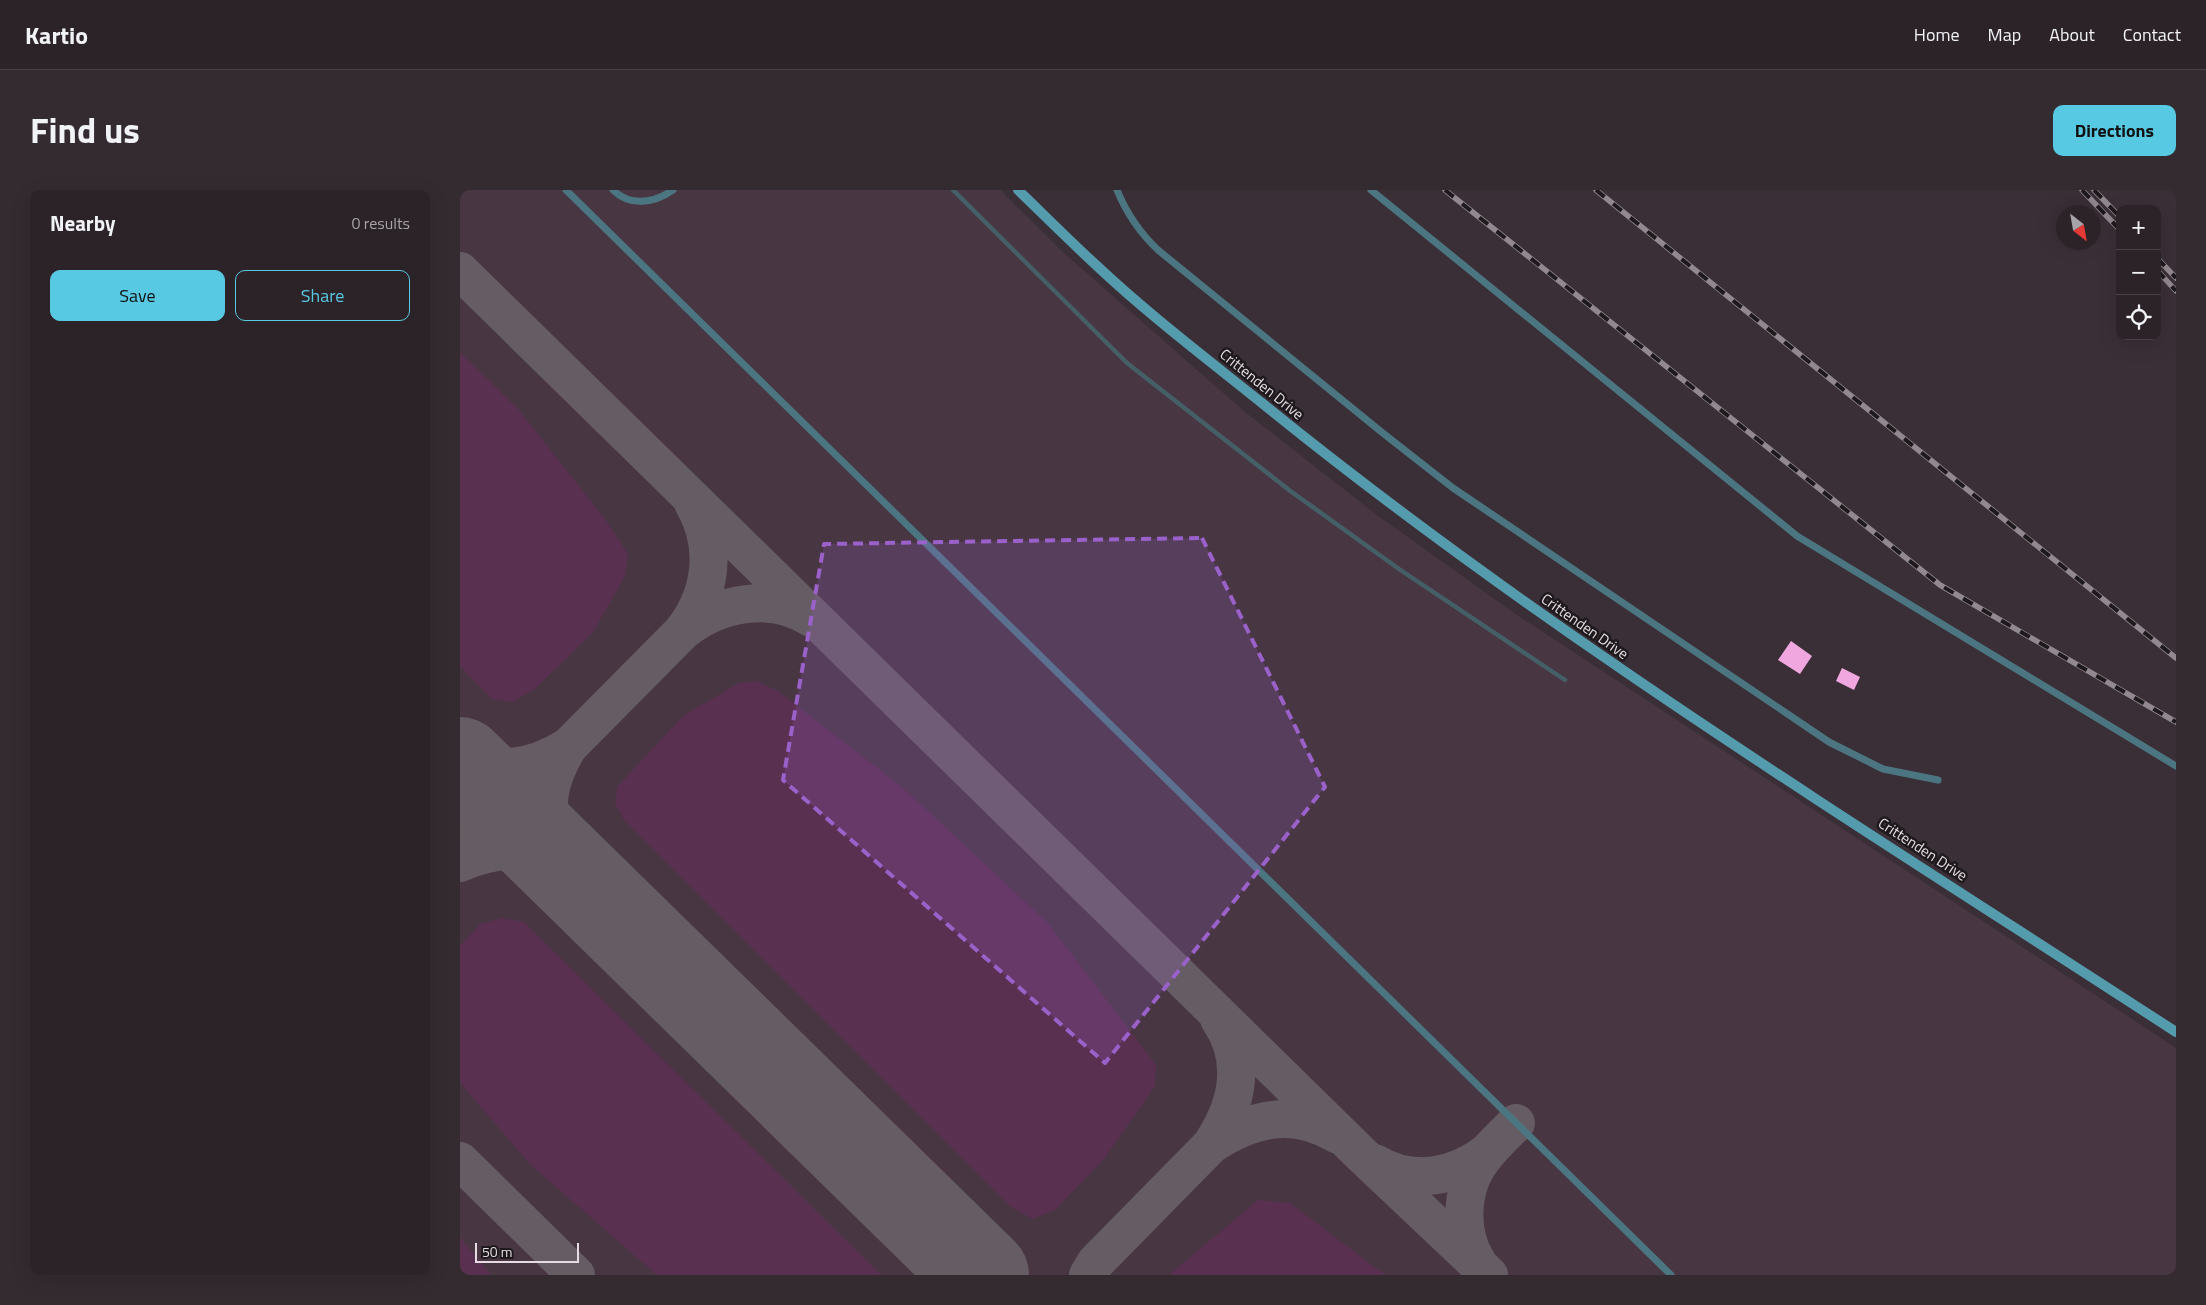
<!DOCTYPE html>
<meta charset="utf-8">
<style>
body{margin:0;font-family:"Titillium Web",sans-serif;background:#342b31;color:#f1f3f6}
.controls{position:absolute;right:15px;top:15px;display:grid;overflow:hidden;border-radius:10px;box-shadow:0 5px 20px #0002}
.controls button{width:45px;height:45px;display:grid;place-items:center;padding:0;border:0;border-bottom:1px solid #484046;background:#2c2329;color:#f1f3f6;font:25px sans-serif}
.compass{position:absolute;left:1596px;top:15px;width:45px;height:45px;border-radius:50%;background:#2c2329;box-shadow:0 5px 20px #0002;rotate:149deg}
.scale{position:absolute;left:15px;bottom:12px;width:104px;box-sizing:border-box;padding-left:5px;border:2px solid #e5dde3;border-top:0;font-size:14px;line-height:18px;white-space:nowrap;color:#e5dde3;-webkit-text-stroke:4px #1e191d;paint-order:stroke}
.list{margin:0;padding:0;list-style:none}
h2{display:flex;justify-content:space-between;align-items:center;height:65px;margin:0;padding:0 20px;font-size:21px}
h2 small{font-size:16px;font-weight:400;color:#a6a4a8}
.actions{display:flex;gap:10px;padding:15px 20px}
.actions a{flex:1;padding:11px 0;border:1px solid #58c9e3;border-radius:10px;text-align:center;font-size:18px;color:#58c9e3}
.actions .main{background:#58c9e3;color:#111}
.icon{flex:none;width:28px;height:28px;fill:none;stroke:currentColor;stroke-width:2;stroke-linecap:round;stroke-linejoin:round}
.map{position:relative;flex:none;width:1716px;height:1085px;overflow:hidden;border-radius:10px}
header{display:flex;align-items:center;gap:30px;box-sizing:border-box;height:70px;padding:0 25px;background:#2c2329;border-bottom:1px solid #484046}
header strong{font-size:24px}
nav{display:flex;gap:28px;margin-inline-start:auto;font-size:18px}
.intro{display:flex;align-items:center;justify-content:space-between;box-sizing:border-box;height:120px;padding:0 30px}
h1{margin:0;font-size:35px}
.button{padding:12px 22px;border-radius:10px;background:#58c9e3;color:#111;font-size:18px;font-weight:700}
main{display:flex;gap:30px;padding:0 30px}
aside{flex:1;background:#2c2329;border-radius:10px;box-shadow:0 5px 20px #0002}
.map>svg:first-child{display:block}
</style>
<header>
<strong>Kartio</strong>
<nav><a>Home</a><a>Map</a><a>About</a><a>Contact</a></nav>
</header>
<div class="intro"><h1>Find us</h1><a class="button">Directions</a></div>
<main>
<aside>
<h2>Nearby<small>0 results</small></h2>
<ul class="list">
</ul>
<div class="actions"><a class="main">Save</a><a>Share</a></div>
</aside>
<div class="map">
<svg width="1716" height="1085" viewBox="0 0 1716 1085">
<rect width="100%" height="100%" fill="#3b2f37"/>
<path fill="#483643" d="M 0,0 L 540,0 L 605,64 L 785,222 L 917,325 L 1054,423 L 1716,858 L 1716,1085 L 0,1085 Z"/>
<path fill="#5a3051" d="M 0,162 L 59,220 L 145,329 L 168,364 L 165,386 L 133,442 L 75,499 L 52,512 L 32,509 L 0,477 Z
M 296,491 L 318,501 L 443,598 L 587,732 L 696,875 L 695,896 L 644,969 L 595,1020 L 573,1029 L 551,1017 L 164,630 L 155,613 L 158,596 L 223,526 L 279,493 Z
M 42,728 L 64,732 L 421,1085 L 197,1085 L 71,975 L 0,893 L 0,756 L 20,734 Z
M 798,1010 L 830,1013 L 925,1085 L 709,1085 Z
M 0,1047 L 31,1085 L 0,1085 Z"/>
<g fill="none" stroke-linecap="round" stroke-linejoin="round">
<path stroke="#455f67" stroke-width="4.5" d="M 493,0 L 667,173 L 829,300 L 939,379 L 1105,490"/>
<path stroke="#665c63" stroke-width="38" d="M 0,81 L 902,965 L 1029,1085
M 223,441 C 259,413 310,402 351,428
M 0,569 C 39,585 75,578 109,556 L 221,443 C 252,405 258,356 233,313
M 0,585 C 10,608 9,634 0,658
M 0,673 C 46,653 78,658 117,688 C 87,637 76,610 109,556
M 759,829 C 788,871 777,916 751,955 C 792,928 833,918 878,945
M 392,961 L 488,1057 L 497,1072 L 501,1085
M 0,971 L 116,1085
M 915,973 C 953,996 996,987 1029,961
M 499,1062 L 533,1085
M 1018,1073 C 1000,1046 1000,1005 1017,977 C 1027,960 1042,947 1056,933
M 628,1085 L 636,1072 L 751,955"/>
<path stroke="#665c63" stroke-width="94" d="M 0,574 L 522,1085"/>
</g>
<path fill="#f0a7df" d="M 1331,451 L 1352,466 L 1340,484 L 1318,470 Z
M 1382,478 L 1400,487 L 1394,500 L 1376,491 Z"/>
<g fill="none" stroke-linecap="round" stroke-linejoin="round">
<path stroke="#4b7681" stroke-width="7" d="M 106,0 L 1211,1085
M 153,0 C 170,17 194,13 213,0
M 657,0 C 666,22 681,44 698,60 L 924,244 L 993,298 L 1369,552 L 1423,579 L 1478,590
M 911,0 L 1337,346 L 1716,576"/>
<path stroke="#549bad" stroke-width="10" d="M 558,0 C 584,25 610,51 636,75 C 688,124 746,168 802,213 C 1090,447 1406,640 1716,842"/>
<g stroke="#92888f" stroke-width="5.5">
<path id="rail" d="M 985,0 L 1480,395 L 1716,532
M 1136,0 L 1716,468
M 1622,0 L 1660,40
M 1634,0 L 1660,27
M 1697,68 L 1716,88
M 1697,80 L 1716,101"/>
</g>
<use href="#rail" stroke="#1e191d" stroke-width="4" stroke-dasharray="11" stroke-linecap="butt"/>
</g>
<path fill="#9b61ca" fill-opacity="0.2" stroke="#9b61ca" stroke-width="4" stroke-dasharray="10 6" stroke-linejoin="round" d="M 742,348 L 865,597 L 645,873 L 323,590 L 364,354 Z"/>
<g text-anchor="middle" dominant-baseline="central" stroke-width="5" stroke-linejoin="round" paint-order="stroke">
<g font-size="15" fill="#e5dde3" stroke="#1e191d">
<text transform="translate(802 194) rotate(39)">Crittenden Drive</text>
<text transform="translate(1125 436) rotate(35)">Crittenden Drive</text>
<text transform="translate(1463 659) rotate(33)">Crittenden Drive</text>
</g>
</g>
</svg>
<div class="controls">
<button>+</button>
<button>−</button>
<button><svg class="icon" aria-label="locate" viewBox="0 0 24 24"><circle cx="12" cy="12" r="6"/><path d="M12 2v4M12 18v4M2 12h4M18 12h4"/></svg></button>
</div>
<svg class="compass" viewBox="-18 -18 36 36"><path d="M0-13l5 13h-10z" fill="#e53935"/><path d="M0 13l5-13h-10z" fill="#a6a4a8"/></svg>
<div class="scale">50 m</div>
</div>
</main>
